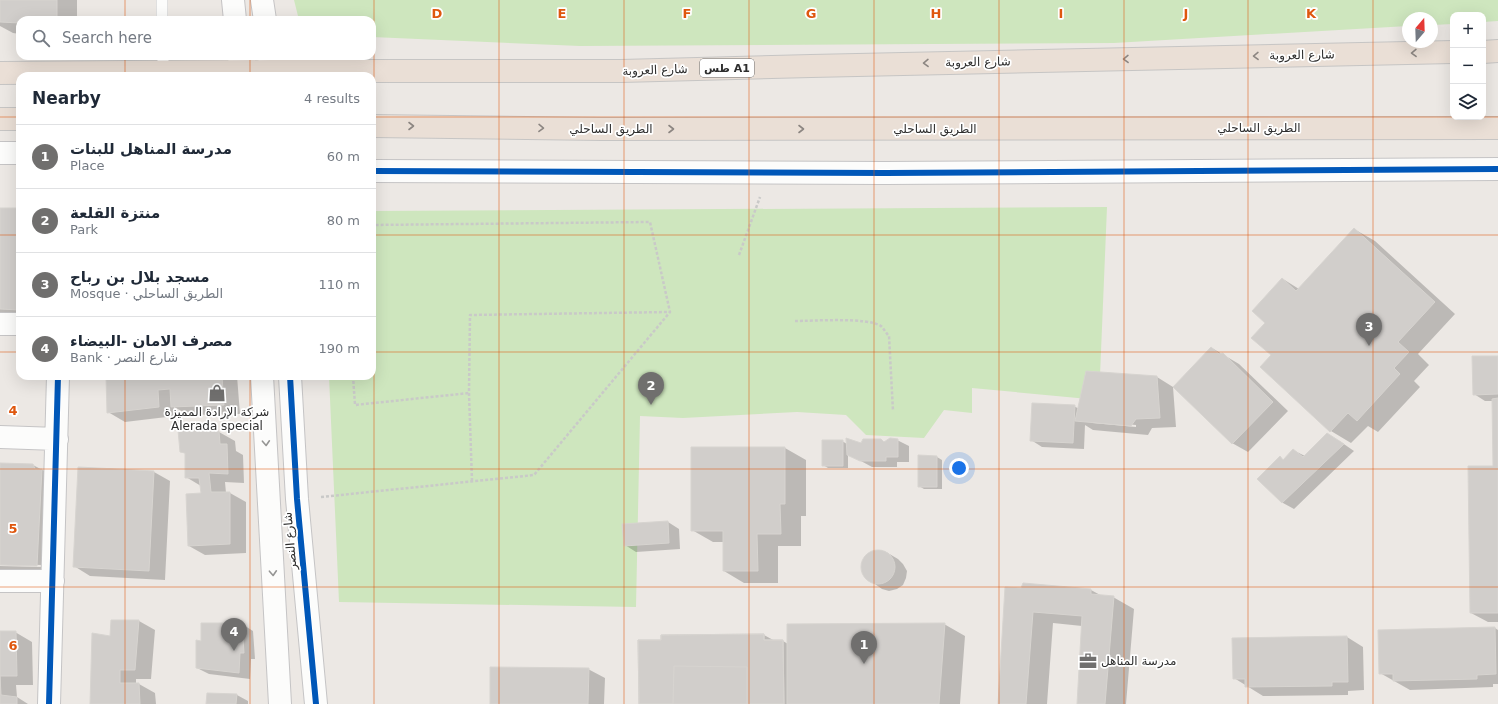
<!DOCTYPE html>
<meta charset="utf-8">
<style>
body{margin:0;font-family:"DejaVu Sans",Cairo,sans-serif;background:#f2f2f3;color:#1f2937}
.controls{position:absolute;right:12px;top:12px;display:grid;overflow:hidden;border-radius:8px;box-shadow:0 4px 16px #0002}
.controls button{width:36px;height:36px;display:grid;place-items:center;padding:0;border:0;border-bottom:1px solid #e0e1e3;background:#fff;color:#1f2937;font:20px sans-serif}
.compass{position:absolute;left:1402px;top:12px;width:36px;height:36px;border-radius:50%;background:#fff;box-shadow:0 4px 16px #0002;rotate:19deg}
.you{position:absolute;left:959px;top:468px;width:14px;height:14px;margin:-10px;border:3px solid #fff;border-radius:50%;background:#1a73e8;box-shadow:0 0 0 6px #1a73e833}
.badge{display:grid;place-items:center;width:26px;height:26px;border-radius:50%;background:#706f6e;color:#fff;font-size:13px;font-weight:700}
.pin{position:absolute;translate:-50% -33px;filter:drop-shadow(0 1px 2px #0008)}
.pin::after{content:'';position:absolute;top:21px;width:14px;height:12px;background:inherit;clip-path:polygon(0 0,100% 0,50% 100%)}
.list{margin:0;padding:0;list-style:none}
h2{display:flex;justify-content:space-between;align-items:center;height:52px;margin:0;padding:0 16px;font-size:17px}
h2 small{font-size:13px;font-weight:400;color:#747a83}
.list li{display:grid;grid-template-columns:26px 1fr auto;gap:12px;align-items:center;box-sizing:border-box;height:64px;padding:0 16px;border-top:1px solid #e0e1e3}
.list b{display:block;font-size:15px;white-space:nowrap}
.list p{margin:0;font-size:13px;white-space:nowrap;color:#747a83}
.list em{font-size:13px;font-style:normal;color:#747a83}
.icon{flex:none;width:22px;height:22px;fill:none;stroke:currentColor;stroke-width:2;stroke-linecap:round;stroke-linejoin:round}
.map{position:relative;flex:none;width:1498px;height:704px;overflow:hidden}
.search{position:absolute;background:#fff;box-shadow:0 4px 16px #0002;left:16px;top:16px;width:360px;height:44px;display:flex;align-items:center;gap:10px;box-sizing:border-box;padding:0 14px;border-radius:12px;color:#747a83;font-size:15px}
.panel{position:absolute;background:#fff;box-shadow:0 4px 16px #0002;left:16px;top:72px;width:360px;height:308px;border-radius:12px}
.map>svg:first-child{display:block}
</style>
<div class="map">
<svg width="1498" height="704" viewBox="0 0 1498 704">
<rect width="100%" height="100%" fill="#ece8e4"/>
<path fill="#cee6be" d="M 294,0 L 1498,0 L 1498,21 L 1483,22 L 1483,15 L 1453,15 L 1453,24 L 1432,25 L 1432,18 L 1408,18 L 1408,26 L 1114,43 L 580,46 L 372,37 L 372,20 L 299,20 Z
M 1107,207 L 1099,400 L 972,388 L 972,413 L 944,410 L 924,438 L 866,435 L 846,415 L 797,412 L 683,418 L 640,416 L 636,607 L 339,602 L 329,376 L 372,376 L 372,211 Z"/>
<path fill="#0003" fill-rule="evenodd" d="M 0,0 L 77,0 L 77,20 L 20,20 L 20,34 L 13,33 L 0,26 Z
M 0,209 L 20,209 L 20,318 L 0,317 Z
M 1354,229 L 1375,241 L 1455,314 L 1418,354 L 1429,365 L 1414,381 L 1420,387 L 1378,432 L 1368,426 L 1351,443 L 1331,431 L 1272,355 L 1266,323 L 1283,279 L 1299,289 Z
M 1212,348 L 1239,364 L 1288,411 L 1248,452 L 1232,443 Z
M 1498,357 L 1498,622 L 1488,622 L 1471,613 L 1494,467 L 1493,401 L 1485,401 L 1474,394 Z
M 107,376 L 171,376 L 171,379 L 173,379 L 173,376 L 237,376 L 240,414 L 189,415 L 174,407 L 175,416 L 125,422 L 108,412 Z
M 1157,377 L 1173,387 L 1176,427 L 1152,428 L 1148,435 L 1093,430 L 1085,425 L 1084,449 L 1042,447 L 1031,440 L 1074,406 L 1079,409 ZM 1093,421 L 1136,425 L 1136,427 L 1093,423 Z
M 219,432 L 235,441 L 236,451 L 243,455 L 244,483 L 225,482 L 226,493 L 230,493 L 246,502 L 246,553 L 205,555 L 189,546 L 202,494 L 201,486 L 186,477 L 186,454 L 181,451 Z
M 881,440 L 885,442 L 897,440 L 909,446 L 909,462 L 897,462 L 897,467 L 872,467 L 848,454 L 848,468 L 828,468 L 823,465 L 842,441 L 847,444 L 861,444 Z
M 1338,440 L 1354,451 L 1294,509 L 1283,503 L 1259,479 L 1280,458 L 1284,460 L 1293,450 L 1305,456 Z
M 785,448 L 806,460 L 806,516 L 801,516 L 801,546 L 778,546 L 778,583 L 744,583 L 724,571 L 724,542 L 713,542 L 692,530 Z
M 919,456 L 937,457 L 942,460 L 942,489 L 924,489 L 919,486 Z
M 0,464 L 33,465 L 50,474 L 53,575 L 0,574 L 0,566 L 42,567 L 42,565 L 0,564 Z
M 154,472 L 170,481 L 165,580 L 90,576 L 74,566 Z
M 668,522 L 679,529 L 680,549 L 636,552 L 625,545 Z
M 879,550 L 886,552 L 898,559 L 903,564 L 907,571 L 906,578 L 903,585 L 897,589 L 889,591 L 882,589 L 865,577 L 862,570 L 862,563 L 865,556 L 871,552 Z
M 1006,588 L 1091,590 L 1102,596 L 1113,597 L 1134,609 L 1126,704 L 1078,704 L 1082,626 L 1053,623 L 1047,704 L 999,704 Z
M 139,621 L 155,630 L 151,679 L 136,679 L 136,684 L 139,684 L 155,693 L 156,704 L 91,704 L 111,637 Z
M 242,624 L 253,631 L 255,659 L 251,659 L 250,679 L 209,674 L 197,668 L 202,643 Z
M 944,624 L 965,636 L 960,704 L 640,704 L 662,641 L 764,635 L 775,641 L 783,641 L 788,644 Z
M 1495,628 L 1498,630 L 1498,684 L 1493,684 L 1493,687 L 1410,690 L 1380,673 Z
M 0,632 L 15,632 L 32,642 L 33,685 L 16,685 L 17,697 L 28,704 L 0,704 Z
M 1347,637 L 1363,647 L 1364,690 L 1348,691 L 1348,695 L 1263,696 L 1234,678 Z
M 588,669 L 605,678 L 604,704 L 491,704 Z
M 237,695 L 248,701 L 248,704 L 207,704 Z"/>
<path fill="#d1cecb" stroke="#d7d4d0" d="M 0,0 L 57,0 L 57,20 L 20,20 L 20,23 L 0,22 Z
M 0,208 L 20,208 L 20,310 L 0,309 Z
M 1354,228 L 1435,302 L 1398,342 L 1409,352 L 1394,368 L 1400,374 L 1357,421 L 1348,413 L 1330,432 L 1260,367 L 1271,355 L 1251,338 L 1265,323 L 1252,311 L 1282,278 L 1296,291 Z
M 1211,347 L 1219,354 L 1223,353 L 1273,402 L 1232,444 L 1173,387 Z
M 1472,356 L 1498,356 L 1498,394 L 1473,395 Z
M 1086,371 L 1157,376 L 1160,418 L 1136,419 L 1131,426 L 1075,421 Z
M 106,376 L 155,376 L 155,378 L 172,378 L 172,376 L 222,376 L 224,405 L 171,407 L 170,389 L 158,390 L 159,407 L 107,413 Z
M 1498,398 L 1498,613 L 1470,613 L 1468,466 L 1493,466 L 1492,399 Z
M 1032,403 L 1075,405 L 1073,443 L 1030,441 Z
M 178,430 L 219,431 L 220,444 L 227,444 L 228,474 L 209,473 L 211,492 L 230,492 L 230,544 L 188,546 L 186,494 L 201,493 L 199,478 L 185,478 L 185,453 L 180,452 Z
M 1327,433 L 1344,444 L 1282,503 L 1257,479 L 1280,456 L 1283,460 L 1293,449 L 1303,457 Z
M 846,438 L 861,443 L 863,439 L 881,439 L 884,442 L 890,438 L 898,439 L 898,457 L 886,457 L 886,461 L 860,461 L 847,455 Z
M 822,440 L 843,440 L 843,466 L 822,466 Z
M 691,447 L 785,447 L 785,504 L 780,504 L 781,534 L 757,534 L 758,571 L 723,571 L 723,531 L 691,531 Z
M 918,455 L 937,456 L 937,487 L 918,487 Z
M 0,463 L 33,464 L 35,469 L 42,469 L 37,566 L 0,565 Z
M 78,467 L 154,471 L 149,571 L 73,567 Z
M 668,521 L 669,543 L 624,546 L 622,524 Z
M861 567a17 17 0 1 1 34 0a17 17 0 1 1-34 0Z
M 1023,583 L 1091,589 L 1091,594 L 1114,596 L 1105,704 L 1077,704 L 1082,616 L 1033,612 L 1026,704 L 998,704 L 1005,587 L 1021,588 Z
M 111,620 L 139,620 L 135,670 L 120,670 L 120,683 L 139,683 L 140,704 L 90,704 L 92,633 L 110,636 Z
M 201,623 L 242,623 L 244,653 L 240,653 L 239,673 L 196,668 L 196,640 L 201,641 Z
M 945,623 L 939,704 L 787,704 L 787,624 Z
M 1495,627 L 1496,674 L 1477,675 L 1477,679 L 1393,681 L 1393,674 L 1379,674 L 1378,630 Z
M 0,631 L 16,631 L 17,676 L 0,676 L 1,695 L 17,697 L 17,704 L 0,704 Z
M 764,634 L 764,640 L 783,640 L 784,704 L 639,704 L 638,640 L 661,640 L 661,635 Z
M 764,634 L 764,640 L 783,640 L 784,704 L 747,704 L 747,667 L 674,666 L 673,704 L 639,704 L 638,640 L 661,640 L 661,635 Z
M 1347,636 L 1348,682 L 1332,682 L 1332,686 L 1245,687 L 1245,679 L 1233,679 L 1232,638 Z
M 490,667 L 589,668 L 588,704 L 490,704 Z
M 207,693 L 237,694 L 236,704 L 206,704 Z"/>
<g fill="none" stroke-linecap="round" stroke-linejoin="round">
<g stroke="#c5c4c5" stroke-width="12">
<path id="lane" d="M 162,0 L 162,20
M 163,56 L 163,72"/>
</g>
<g stroke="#c5c4c5" stroke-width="24">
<path id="street" d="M 0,153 L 20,153
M 372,171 L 885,173 L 1498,169
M 0,324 L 20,324
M 0,437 L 57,439
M 0,581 L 53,581
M 49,704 L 58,376"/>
</g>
<g stroke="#c5c4c5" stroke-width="24">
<path id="secondary" d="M 233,0 L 235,20
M 262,0 L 265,20
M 239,56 L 241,76
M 269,56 L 272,76
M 262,376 L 280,704
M 290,376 L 297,499 L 316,704"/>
</g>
<g stroke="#c6c5c4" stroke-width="24">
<path id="highway" d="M 1483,52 L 1498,51
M 0,73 L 271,71 L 621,71 L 811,66 L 1453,52
M 0,119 L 20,119
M 372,126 L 602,129 L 1498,128"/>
</g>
<path stroke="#c9c9c8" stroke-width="2.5" stroke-dasharray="3 2" stroke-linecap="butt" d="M 739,255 L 760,197
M 795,321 C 813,321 867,317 881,326 C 884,329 886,333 889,336 L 893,411
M 353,376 L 355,405 L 469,393
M 472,481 L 469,393 L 470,315 L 670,312
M 321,497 L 534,475 L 670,312 L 650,222 L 372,225"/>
<use href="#lane" stroke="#fcfcfb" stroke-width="11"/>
<use href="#street" stroke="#fcfcfb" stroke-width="22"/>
<use href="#secondary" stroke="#fcfcfb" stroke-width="22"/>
<use href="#highway" stroke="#eadfd6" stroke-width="22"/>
<g stroke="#fff" stroke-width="8">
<path id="cycleway" d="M 372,171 L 885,173 L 1498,169
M 290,376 L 297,499 L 316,704
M 49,704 L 58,376"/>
</g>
<use href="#cycleway" stroke="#0057b8" stroke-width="6"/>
</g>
<defs><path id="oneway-chevron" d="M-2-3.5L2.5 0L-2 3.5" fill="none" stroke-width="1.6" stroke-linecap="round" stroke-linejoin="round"/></defs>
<g stroke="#8c8682">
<use href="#oneway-chevron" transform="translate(1414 53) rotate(179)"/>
<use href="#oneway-chevron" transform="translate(1256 56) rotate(179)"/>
<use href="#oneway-chevron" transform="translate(1126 59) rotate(179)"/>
<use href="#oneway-chevron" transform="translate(926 63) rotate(179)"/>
<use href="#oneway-chevron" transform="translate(411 126)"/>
<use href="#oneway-chevron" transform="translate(541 128) rotate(1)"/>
<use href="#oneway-chevron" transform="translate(671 129)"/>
<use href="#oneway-chevron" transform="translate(801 129)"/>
</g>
<g stroke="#959594">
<use href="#oneway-chevron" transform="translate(266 443) rotate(87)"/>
<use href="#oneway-chevron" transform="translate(273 573) rotate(87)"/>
</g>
<path fill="none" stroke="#df570e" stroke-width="1" stroke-opacity="0.55" d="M 125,0 L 125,20M 250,0 L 250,20M 374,0 L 374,704M 499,0 L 499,704M 624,0 L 624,704M 749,0 L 749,704M 874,0 L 874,704M 999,0 L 999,704M 1124,0 L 1124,704M 1248,0 L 1248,704M 1373,0 L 1373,704M 125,56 L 125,76M 250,56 L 250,76M 0,117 L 20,117M 372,117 L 1498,117M 0,235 L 20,235M 372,235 L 1498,235M 0,352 L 20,352M 372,352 L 1498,352M 125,376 L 125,704M 250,376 L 250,704M 0,469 L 1498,469M 0,587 L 1498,587"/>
<defs>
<g id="shop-bare" transform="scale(1.38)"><path d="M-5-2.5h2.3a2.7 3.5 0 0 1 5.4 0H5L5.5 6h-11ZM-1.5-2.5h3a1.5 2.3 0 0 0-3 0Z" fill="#706f6e" stroke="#fff" stroke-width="2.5" paint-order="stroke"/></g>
<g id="office-bare" transform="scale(1.38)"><path d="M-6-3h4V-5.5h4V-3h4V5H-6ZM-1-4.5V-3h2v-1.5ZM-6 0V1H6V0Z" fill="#706f6e" stroke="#fff" stroke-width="2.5" paint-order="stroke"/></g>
</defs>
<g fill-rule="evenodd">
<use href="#shop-bare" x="217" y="393"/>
<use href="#office-bare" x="1088" y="661"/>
</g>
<g text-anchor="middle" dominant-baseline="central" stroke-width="3.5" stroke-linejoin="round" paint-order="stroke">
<rect fill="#fff" stroke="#6d6d6d" stroke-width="1" x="700" y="59" width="54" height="18" rx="3"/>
<g font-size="11" font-weight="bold" fill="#2e2e2e">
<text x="727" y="68">طس A1</text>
</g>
<g font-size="12" fill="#2e2e2e" stroke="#fff">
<text transform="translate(1302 55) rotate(-1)">شارع العروبة</text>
<text transform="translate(978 62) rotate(-1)">شارع العروبة</text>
<text transform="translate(655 70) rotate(-2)">شارع العروبة</text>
<text x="1259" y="128">الطريق الساحلي</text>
<text x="611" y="129">الطريق الساحلي</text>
<text x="935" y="129">الطريق الساحلي</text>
<text transform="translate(290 541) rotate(-95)">شارع النصر</text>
</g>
<g font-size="12" fill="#2e2e2e" stroke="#fff">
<text x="217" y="412">شركة الإرادة المميزة<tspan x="217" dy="14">Alerada special</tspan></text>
<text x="1101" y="661" text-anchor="start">مدرسة المناهل</text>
</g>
</g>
<g font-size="13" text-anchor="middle" font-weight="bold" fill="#df570e" stroke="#fff" stroke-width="3.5" stroke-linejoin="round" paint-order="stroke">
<text x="437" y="18">D</text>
<text x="562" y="18">E</text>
<text x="687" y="18">F</text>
<text x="811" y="18">G</text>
<text x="936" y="18">H</text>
<text x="1061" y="18">I</text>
<text x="1186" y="18">J</text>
<text x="1311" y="18">K</text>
<text x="13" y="415">4</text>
<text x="13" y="533">5</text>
<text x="13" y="650">6</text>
</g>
</svg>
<div class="controls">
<button>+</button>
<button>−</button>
<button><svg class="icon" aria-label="layers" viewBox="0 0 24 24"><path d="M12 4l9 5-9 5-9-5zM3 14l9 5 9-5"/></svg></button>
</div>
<svg class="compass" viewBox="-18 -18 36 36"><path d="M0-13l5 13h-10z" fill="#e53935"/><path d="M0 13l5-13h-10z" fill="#747a83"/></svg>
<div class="you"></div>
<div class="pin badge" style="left:864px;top:664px">1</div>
<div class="pin badge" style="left:651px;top:405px">2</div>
<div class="pin badge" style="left:1369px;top:346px">3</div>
<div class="pin badge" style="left:234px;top:651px">4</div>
<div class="search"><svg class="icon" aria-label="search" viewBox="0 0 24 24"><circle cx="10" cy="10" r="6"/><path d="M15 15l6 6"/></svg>Search here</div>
<section class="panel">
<h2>Nearby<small>4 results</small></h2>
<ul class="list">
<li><span class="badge">1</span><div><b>مدرسة المناهل للبنات</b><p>Place</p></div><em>60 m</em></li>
<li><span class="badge">2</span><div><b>منتزة القلعة</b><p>Park</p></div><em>80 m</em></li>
<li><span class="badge">3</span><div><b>مسجد بلال بن رباح</b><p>Mosque · الطريق الساحلي</p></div><em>110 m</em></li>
<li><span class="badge">4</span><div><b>مصرف الامان -البيضاء</b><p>Bank · شارع النصر</p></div><em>190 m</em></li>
</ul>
</section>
</div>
